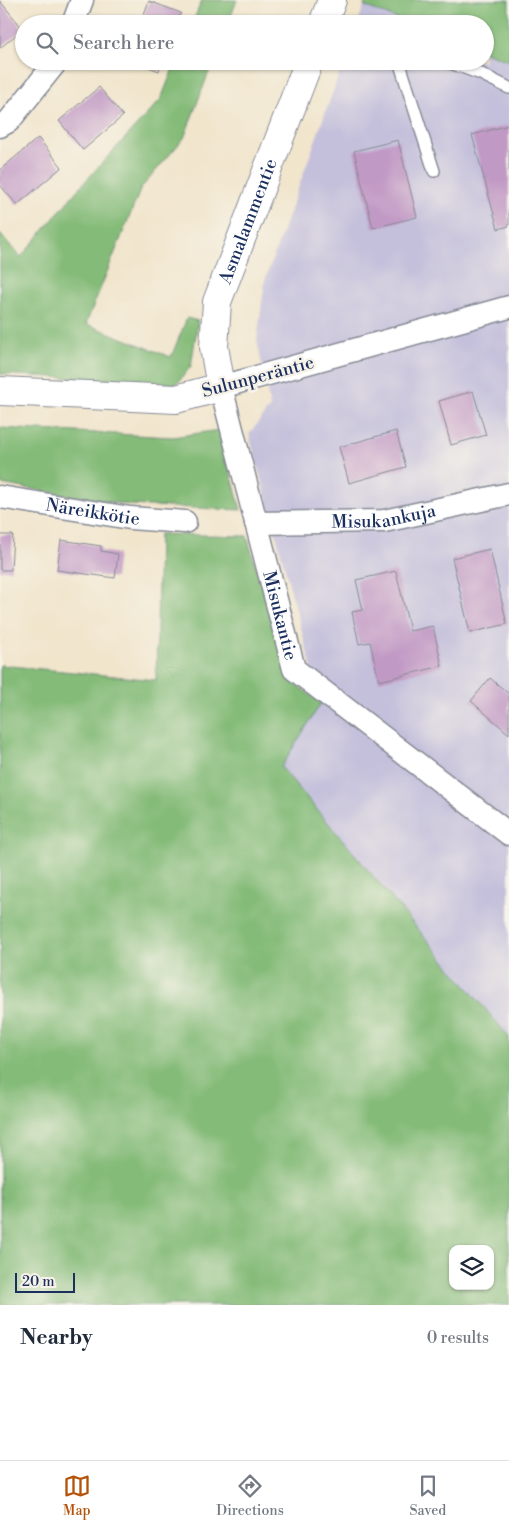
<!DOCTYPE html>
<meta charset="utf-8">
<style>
body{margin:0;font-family:"Libre Bodoni",serif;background:#f2f2f3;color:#1f2937}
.controls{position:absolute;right:15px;bottom:15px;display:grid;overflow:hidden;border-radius:10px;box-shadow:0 1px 4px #0004}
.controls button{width:45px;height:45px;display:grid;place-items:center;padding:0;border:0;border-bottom:1px solid #e0e1e3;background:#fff;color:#1f2937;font:25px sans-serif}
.scale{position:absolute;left:15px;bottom:12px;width:60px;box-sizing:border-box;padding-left:5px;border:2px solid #1b2f5e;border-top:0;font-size:14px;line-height:18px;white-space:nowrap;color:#1b2f5e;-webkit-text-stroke:4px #f7f3e8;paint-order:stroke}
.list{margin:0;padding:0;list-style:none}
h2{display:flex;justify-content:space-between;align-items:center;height:65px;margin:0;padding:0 20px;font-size:21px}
h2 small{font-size:16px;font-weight:400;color:#747a83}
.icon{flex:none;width:28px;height:28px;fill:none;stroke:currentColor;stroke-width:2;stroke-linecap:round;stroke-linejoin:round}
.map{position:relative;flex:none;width:509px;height:1305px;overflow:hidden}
.search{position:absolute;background:#fff;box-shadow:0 1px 4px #0004;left:15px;right:15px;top:15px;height:55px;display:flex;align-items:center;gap:12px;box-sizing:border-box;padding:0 18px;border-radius:28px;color:#747a83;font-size:19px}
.sheet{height:155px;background:#fff}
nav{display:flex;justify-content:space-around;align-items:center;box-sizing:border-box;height:70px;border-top:1px solid #e0e1e3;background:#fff;font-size:14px;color:#747a83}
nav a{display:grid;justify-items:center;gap:2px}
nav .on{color:#b45309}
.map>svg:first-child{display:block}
</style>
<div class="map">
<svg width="509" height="1305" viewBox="0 0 509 1305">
<rect width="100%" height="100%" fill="#f7f3e8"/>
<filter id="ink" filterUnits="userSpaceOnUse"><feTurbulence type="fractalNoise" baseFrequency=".02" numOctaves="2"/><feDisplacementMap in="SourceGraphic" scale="10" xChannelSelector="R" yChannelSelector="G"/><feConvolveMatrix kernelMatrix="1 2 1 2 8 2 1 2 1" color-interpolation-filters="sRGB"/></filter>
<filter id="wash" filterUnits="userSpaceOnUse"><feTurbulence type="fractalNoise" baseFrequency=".0096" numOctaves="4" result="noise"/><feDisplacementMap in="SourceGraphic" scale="20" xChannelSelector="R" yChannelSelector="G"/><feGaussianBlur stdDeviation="1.12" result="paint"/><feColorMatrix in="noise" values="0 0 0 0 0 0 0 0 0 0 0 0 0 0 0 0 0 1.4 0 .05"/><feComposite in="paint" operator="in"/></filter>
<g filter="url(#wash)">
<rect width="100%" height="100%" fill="#f1e5cc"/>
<path fill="#c4c0db" d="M 364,6 L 411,24 L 357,24 Z
M 485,52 L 509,61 L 509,1037 L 281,767 L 321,703 L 249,434 L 270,407 L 257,340 L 265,280 L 344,61 L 485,61 Z"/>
<path fill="#84bb78" stroke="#50756b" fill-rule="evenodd" d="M 202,0 L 237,0 L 228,24 L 192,24 Z
M 366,0 L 509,0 L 509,61 L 485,52 L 485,24 L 411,24 L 364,6 Z
M 176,61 L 213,61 L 184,138 L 141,188 L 86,324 L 171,357 L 187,318 L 198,321 L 191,366 L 177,384 L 0,374 L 0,234 L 21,257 L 80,187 L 161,99 Z
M 0,428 L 173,437 L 219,430 L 241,510 L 129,505 L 0,484 Z
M 159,534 L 247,536 L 289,679 L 321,703 L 281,767 L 509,1037 L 509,1305 L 0,1305 L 0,665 L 156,680 ZM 453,1249 L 490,1249 L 490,1286 L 453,1286 Z"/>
<g id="blocks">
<path fill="#c199c5" d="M 0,1 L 23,29 L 0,48 Z
M 149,1 L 181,13 L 176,24 L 140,24 Z
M 133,61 L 162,61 L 159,71 Z
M 99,87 L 123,116 L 83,150 L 59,121 Z
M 509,125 L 509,226 L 498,229 L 472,135 Z
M 38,138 L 62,167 L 17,205 L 0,185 L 0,170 Z
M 398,140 L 417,217 L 373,228 L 354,151 Z
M 473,391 L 486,435 L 451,445 L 439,401 Z
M 396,431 L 406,467 L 349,483 L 339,447 Z
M 0,535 L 13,535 L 11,570 L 0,570 Z
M 61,540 L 101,546 L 101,551 L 118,554 L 115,578 L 57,570 Z
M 490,549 L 507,624 L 470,633 L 452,558 Z
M 396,571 L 410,631 L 433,626 L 442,666 L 379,681 L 370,642 L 359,644 L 352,612 L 363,610 L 356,580 Z
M 490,678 L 509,694 L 509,734 L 471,701 Z"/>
</g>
</g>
<g filter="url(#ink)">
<use href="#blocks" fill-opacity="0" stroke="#868a95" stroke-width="1"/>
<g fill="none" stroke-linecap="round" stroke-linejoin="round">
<g stroke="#868a95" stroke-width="14">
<path id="service" d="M 326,16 L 346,24
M 399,61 L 434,171
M 445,61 L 481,74 L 509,88"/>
</g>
<g stroke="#868a95" stroke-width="25">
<g id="minor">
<path d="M 73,24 L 82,0"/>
<path d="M 0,126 L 9,121 L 57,61"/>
<path id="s1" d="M 509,307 L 221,387 L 294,669 L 509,834"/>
<path id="s2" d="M 0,497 L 130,518 L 185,522"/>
<path id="s3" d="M 256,523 L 384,521 L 509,494"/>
</g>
</g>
<g stroke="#868a95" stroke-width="30">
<g id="tertiary">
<path d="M 323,24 L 332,0"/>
<path id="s4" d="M 0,391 L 176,399 L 221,387 L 214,347 L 217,302 L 309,61"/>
</g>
</g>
<use href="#service" stroke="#fff" stroke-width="11"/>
<use href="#minor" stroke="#fff" stroke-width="22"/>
<use href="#tertiary" stroke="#fff" stroke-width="28"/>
</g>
</g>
<g text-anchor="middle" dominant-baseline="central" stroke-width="5" stroke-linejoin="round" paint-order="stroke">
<g font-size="18" fill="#1b2f5e" stroke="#f7f3e8">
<text stroke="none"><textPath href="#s4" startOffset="395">Asmalammentie</textPath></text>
<text transform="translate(258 377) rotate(-15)">Sulunperäntie</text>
<text stroke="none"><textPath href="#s2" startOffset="94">Näreikkötie</textPath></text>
<text stroke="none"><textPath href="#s3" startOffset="128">Misukankuja</textPath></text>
<text stroke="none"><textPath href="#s1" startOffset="535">Misukantie</textPath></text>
</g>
</g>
</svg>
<div class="controls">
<button><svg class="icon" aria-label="layers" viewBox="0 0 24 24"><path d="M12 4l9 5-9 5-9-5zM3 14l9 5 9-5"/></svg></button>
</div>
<div class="scale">20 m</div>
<div class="search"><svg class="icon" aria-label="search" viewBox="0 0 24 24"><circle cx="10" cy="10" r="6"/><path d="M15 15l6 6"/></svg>Search here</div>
</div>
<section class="sheet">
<h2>Nearby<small>0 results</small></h2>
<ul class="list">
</ul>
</section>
<nav>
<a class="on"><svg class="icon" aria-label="map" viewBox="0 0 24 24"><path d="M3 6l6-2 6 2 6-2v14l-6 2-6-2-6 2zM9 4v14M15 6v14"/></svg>Map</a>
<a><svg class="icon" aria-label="directions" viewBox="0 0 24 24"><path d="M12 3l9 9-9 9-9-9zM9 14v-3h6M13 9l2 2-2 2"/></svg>Directions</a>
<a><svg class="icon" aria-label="saved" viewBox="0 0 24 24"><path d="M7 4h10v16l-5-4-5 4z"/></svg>Saved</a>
</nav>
